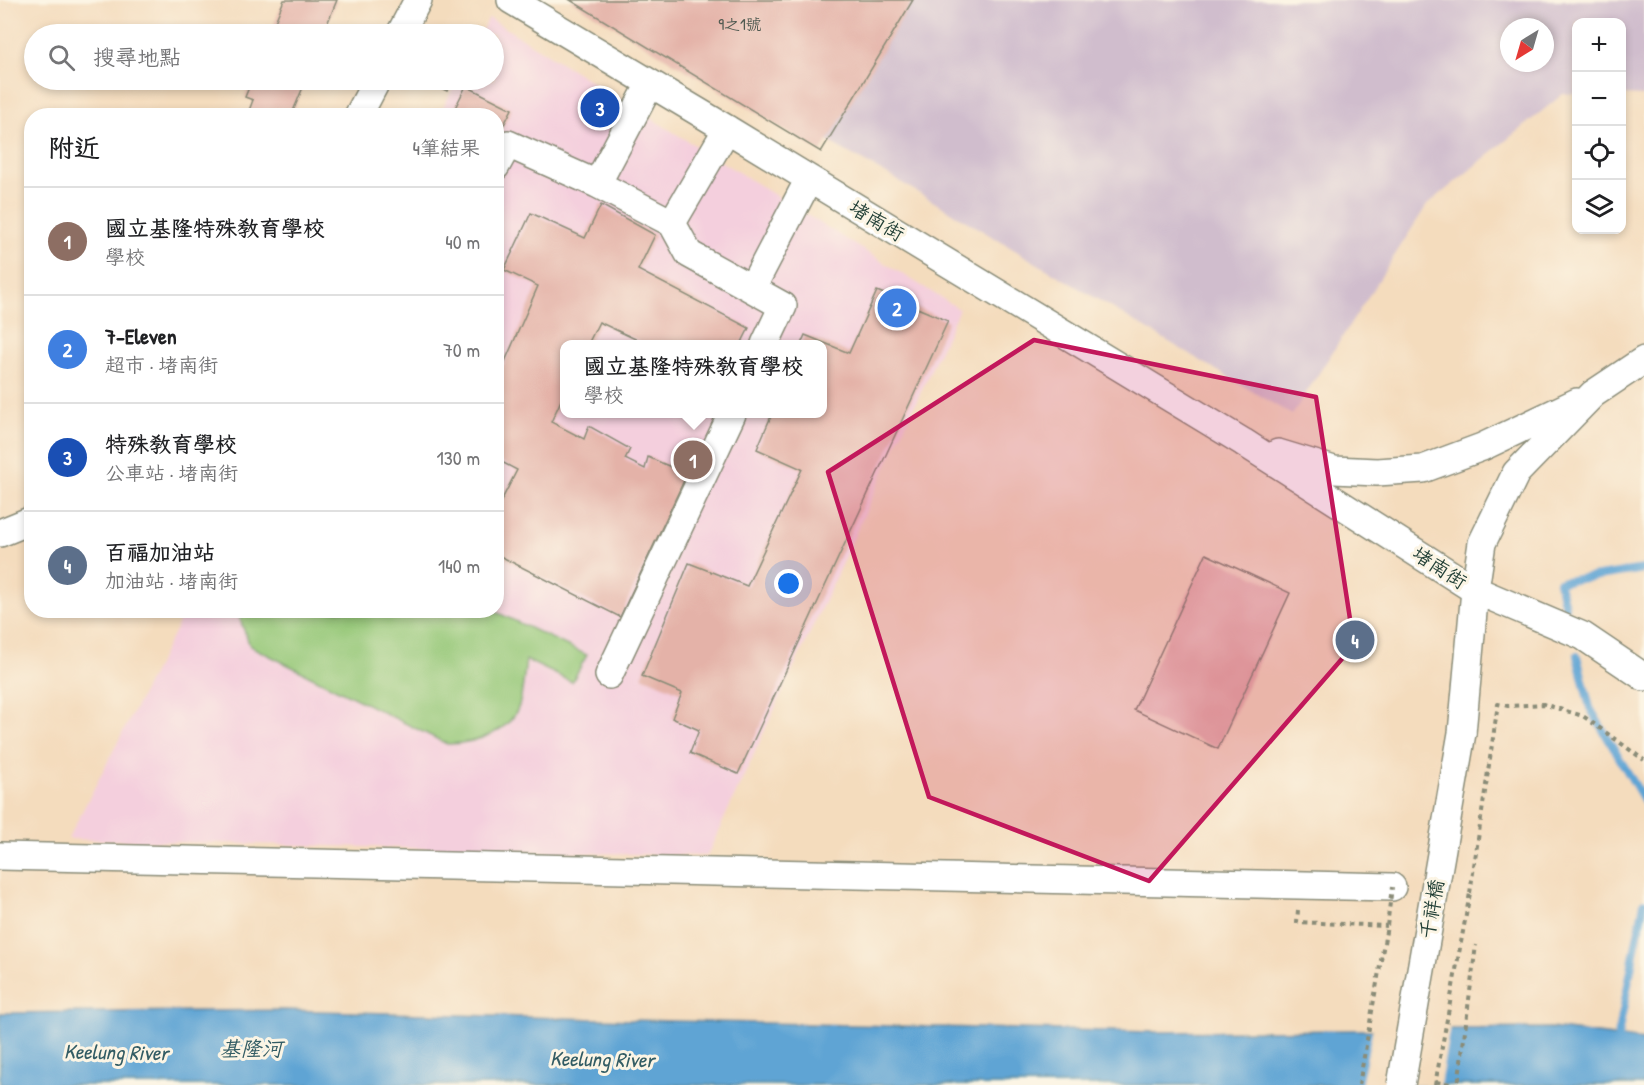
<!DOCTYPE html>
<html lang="zh-TW">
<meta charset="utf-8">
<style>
body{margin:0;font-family:"Patrick Hand","LXGW WenKai TC",sans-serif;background:#f2f2f2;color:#202124}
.controls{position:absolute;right:18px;top:18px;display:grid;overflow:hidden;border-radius:12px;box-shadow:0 3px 9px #0003}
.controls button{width:54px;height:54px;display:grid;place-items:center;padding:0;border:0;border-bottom:2px solid #e0e0e0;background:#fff;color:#202124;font:30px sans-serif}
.compass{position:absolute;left:1500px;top:18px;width:54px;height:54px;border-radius:50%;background:#fff;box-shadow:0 3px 9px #0003;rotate:217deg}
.you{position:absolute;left:789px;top:584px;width:21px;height:21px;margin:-15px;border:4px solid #fff;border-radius:50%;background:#1a73e8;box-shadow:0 0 0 9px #1a73e833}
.badge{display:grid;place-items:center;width:39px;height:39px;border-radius:50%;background:#ea580c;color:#fff;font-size:20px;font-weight:700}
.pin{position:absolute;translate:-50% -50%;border:3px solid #fff;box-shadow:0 2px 6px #0006}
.popup{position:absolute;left:560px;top:340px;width:267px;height:78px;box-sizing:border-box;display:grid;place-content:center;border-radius:12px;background:#fff;filter:drop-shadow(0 2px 4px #0005);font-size:20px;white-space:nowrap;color:#757577}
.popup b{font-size:22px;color:#202124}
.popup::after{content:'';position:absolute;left:50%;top:100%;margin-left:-12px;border:12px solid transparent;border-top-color:#fff}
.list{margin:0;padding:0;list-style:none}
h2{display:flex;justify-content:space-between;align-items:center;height:78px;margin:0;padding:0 24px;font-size:26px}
h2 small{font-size:20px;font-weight:400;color:#757577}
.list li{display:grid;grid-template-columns:39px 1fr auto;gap:18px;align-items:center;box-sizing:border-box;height:108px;padding:0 24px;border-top:2px solid #e0e0e0}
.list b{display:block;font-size:22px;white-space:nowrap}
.list p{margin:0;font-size:20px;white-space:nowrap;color:#757577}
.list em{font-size:20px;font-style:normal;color:#757577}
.icon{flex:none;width:33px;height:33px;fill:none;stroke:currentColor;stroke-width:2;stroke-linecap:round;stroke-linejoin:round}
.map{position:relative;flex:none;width:1644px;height:1085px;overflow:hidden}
.search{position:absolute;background:#fff;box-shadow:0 3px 9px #0003;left:24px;top:24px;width:480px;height:66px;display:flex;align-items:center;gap:15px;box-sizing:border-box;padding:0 21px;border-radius:33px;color:#757577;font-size:22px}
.panel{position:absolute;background:#fff;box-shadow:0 3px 9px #0003;left:24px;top:108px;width:480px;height:510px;border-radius:24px}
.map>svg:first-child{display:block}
</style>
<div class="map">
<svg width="1644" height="1085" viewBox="0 0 1644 1085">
<rect width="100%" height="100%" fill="#fcf5e5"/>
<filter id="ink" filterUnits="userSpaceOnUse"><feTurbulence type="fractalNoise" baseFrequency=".0167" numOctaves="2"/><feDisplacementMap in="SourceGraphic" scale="12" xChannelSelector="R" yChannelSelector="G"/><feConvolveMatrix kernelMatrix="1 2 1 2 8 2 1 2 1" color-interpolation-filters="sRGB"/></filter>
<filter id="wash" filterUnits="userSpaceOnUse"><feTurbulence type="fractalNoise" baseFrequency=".008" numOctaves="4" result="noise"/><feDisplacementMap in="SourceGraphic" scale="24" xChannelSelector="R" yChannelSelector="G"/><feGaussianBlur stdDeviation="1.35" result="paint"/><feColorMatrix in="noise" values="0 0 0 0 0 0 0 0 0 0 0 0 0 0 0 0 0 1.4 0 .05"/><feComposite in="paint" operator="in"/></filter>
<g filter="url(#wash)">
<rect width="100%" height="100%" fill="#f4dcbd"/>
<path fill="#f4cfdd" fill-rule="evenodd" d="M 489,18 L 959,309 L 707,856 L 68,839 L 185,611 L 496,610 L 496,116 L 439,115 L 457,80 L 494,80 L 494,34 L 480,34 ZM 564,344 L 822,344 L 822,414 L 564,414 Z"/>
<path fill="#d0bdcd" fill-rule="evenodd" d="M 575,0 L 1644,0 L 1644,96 L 1622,95 L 1622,22 L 1576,22 L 1576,94 L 1563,94 L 1427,205 L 1292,415 L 892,177 ZM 1509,27 L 1545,27 L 1545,63 L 1509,63 Z"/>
<path fill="#94c777" stroke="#5a8256" stroke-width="1.5" d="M 237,611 L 494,611 L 587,655 L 572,682 L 526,660 C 524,674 523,689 520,702 C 513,732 474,744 447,744 L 250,646 Z"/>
<path fill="#5fa4d4" stroke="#3f7084" stroke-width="1.5" d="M 285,1010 L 634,1020 L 1153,1032 L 1551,1028 L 1644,1040 L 1644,1085 L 0,1085 L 0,1013 Z"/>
<path fill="#f4dcbd" d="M 1450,1026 L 1440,1085 L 1361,1085 L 1373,1027 Z"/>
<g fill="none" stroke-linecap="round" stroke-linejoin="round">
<path stroke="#5fa4d4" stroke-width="8" d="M 1565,606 L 1559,582 L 1644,569
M 1577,656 L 1590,708 L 1644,800
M 1616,1046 L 1644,903"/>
</g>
<g id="blocks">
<path fill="#e4b2a8" d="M 284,0 L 337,0 L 323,34 L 270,34 Z
M 570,0 L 913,0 L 821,152 Z
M 252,80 L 306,80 L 291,116 L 247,116 L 253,100 L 245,97 Z
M 425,80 L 453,80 L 447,91 Z
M 466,86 L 512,109 L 496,140 L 496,116 L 451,116 Z
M 601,205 L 655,235 L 638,270 L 749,328 L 741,344 L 646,344 L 599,322 L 588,344 L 564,344 L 564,394 L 551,422 L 584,439 L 589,426 L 630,449 L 625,459 L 645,469 L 648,457 L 687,474 L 620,617 L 496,554 L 496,511 L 517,470 L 496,459 L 496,363 L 503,366 L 538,286 L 504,270 L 531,213 L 585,238 Z
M 877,291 L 948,321 L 738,774 L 690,753 L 699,730 L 672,718 L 682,693 L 642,676 L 689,563 L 747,586 L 802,469 L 757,449 L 772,414 L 822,414 L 822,344 L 801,344 L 805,335 L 849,353 Z
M 1206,554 L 1290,593 L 1218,749 L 1134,710 Z"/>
</g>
</g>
<g filter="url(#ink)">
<use href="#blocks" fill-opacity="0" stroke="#8a8c78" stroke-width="1.5"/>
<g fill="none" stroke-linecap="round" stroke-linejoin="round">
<g stroke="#8a8c78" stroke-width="30">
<path id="minor" d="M 511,0 L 727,129 L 1243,442 L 1475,590 L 1583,636 L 1644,677
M 400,34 L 418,0
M 358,116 L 377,80
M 496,166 L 508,144 L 597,184 L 672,223 L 727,129
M 597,184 L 650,84
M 672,223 L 689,254 L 783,306 L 765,344
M 752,288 L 809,179
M 1278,453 L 1334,470 L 1377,472 L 1423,469 L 1482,447 L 1577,402
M 0,533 L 32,520
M 609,675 L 732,414
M 1462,733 L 1475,590 L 1482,543 L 1516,473 L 1593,394 L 1644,360
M 0,856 L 1392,887"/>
</g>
<path stroke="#8a8c78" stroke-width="4" stroke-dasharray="4.5 4.5" stroke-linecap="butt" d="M 1470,893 L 1498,704 L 1508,706 L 1543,704 L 1583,716 L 1644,760
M 1298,910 L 1297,922 L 1387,926
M 1436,1082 L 1458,1085 L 1476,945"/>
<use href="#minor" stroke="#fff" stroke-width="27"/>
<g stroke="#8a8c78" stroke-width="30" stroke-linecap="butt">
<path id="minor-bridge" d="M 1401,1085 L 1462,733"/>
</g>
<path stroke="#8a8c78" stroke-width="4" stroke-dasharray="4.5 4.5" stroke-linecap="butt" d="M 1359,1085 L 1387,926 L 1392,887
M 1435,1085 L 1470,893"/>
<use href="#minor-bridge" stroke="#fff" stroke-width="27"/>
</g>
</g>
<path fill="#c2185b" fill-opacity="0.2" stroke="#c2185b" stroke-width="4.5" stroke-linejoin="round" d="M 1034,340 L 1316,397 L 1354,645 L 1149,881 L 929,797 L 828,472 Z"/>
<g text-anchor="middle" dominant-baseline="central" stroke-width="6" stroke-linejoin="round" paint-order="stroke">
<g font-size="16" fill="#505a51">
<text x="740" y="24">9之1號</text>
</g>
<g font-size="20" fill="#1f3d34" stroke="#fcf5e5">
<text transform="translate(877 220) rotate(31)">堵南街</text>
<text transform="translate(1440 567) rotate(33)">堵南街</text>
<text transform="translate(1431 909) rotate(-80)">千祥橋</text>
</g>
<g font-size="21" font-style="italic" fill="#325c64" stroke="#fcf5e5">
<text x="251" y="1048">基隆河</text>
<text transform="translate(116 1052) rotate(1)">Keelung River</text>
<text transform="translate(602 1059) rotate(1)">Keelung River</text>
</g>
</g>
</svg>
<div class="controls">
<button>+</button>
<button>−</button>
<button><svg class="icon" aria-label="locate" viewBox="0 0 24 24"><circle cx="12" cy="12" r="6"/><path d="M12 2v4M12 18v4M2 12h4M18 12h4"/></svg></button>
<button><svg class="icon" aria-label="layers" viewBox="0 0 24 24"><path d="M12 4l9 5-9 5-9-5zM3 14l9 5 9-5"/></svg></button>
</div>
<svg class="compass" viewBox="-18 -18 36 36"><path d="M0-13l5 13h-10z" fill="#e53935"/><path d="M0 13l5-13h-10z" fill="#757577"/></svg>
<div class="you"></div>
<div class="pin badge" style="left:693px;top:460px;background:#8d6e63">1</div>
<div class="popup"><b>國立基隆特殊教育學校</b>學校</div>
<div class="pin badge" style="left:897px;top:308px;background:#3f7fe0">2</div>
<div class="pin badge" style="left:600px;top:108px;background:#1a4fb4">3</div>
<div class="pin badge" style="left:1355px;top:640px;background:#5c6f8a">4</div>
<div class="search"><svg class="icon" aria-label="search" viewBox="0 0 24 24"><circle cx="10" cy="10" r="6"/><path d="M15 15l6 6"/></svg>搜尋地點</div>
<section class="panel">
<h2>附近<small>4筆結果</small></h2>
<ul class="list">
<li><span class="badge" style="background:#8d6e63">1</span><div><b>國立基隆特殊教育學校</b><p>學校</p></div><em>40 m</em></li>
<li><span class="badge" style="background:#3f7fe0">2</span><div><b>7-Eleven</b><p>超市 · 堵南街</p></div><em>70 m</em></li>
<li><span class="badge" style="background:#1a4fb4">3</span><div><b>特殊教育學校</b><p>公車站 · 堵南街</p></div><em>130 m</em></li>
<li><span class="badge" style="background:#5c6f8a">4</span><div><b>百福加油站</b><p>加油站 · 堵南街</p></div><em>140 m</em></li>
</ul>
</section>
</div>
